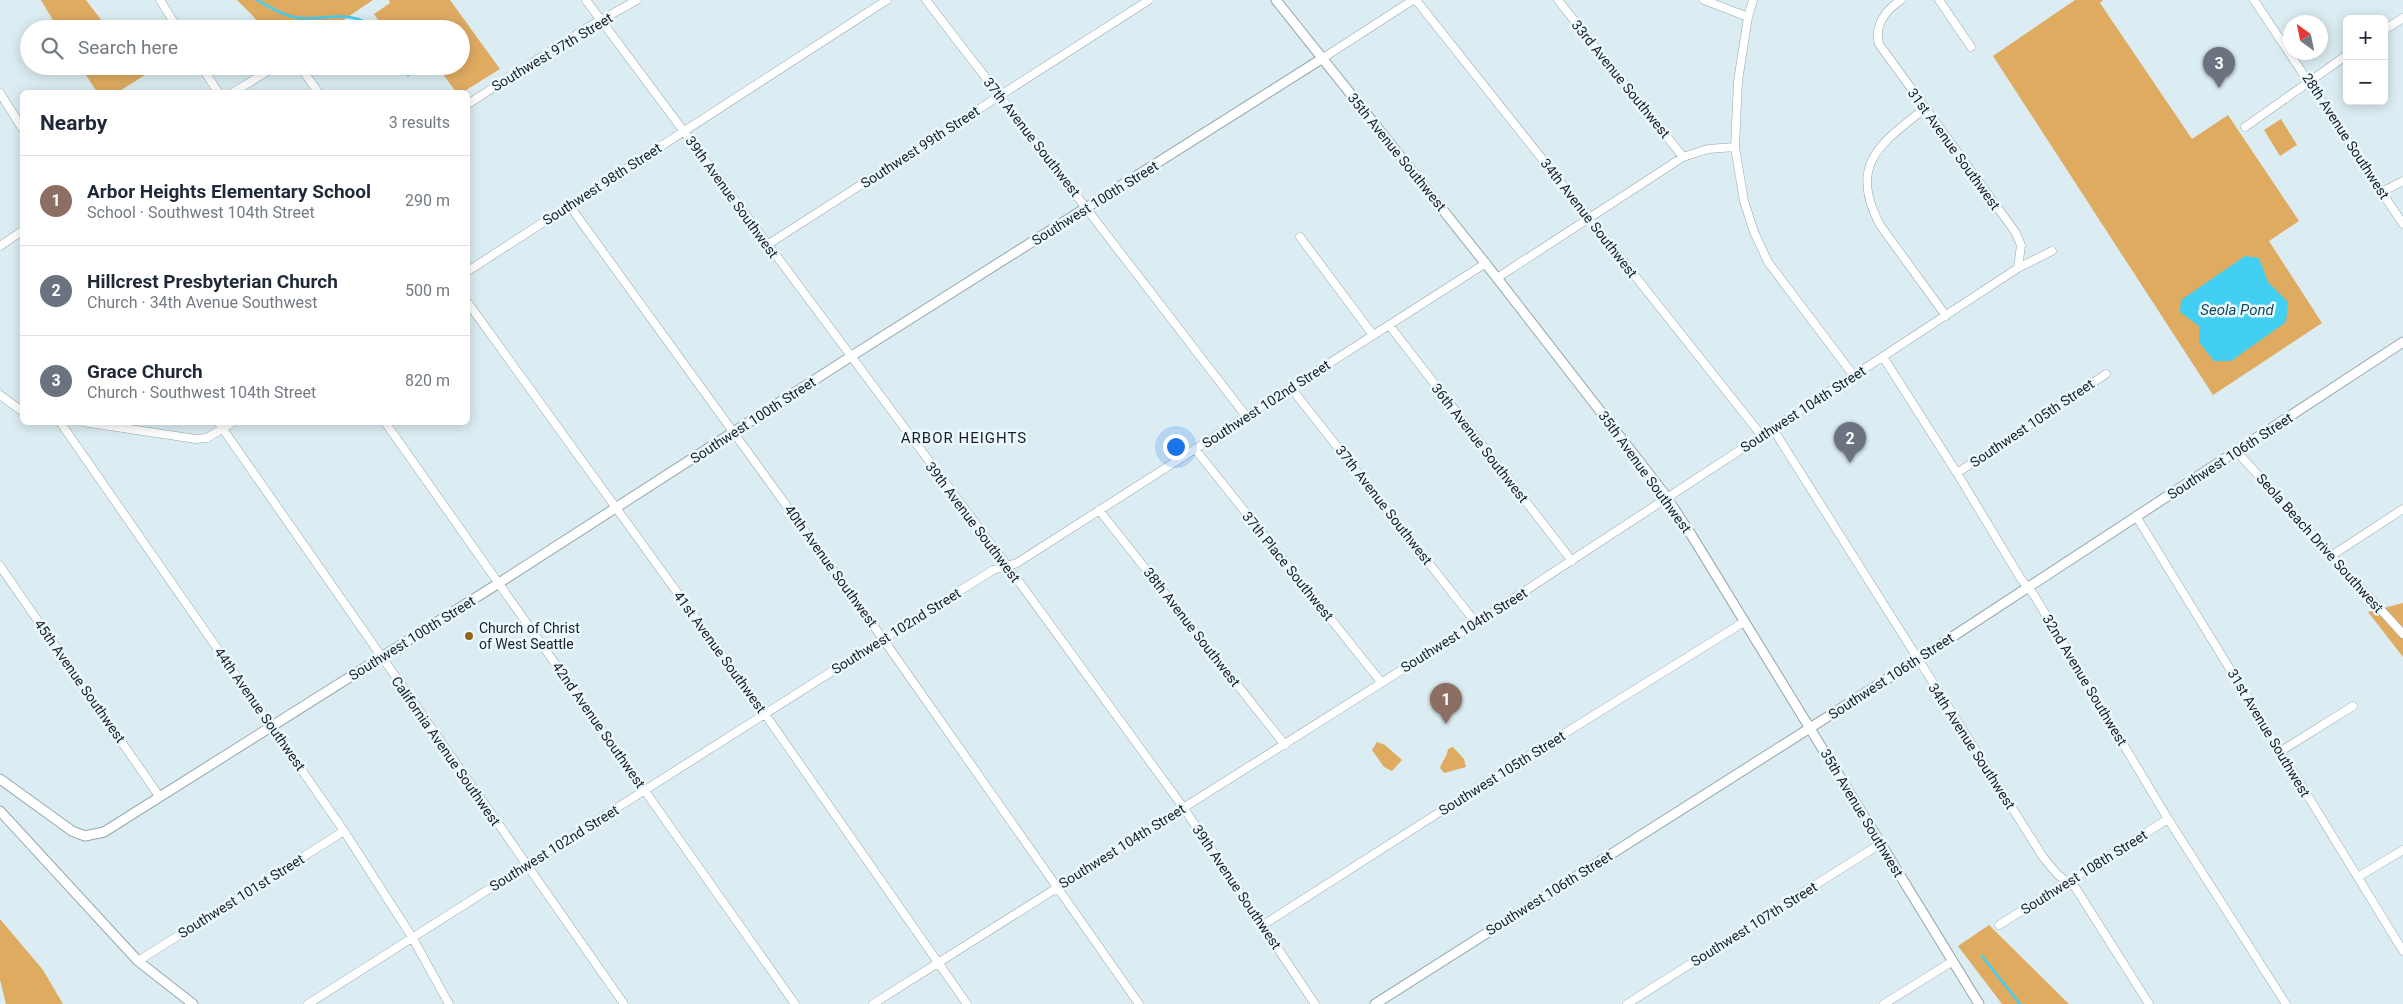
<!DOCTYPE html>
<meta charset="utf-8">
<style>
body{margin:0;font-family:Roboto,sans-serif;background:#f2f2f3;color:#1f2937}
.controls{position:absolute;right:15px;top:15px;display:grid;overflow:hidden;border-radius:8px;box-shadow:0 2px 12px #0003}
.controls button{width:45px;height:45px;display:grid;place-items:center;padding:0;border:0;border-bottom:1px solid #e0e1e3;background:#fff;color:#1f2937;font:25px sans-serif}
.compass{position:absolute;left:2283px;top:15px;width:45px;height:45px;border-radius:50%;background:#fff;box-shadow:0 2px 12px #0003;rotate:327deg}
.you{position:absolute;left:1175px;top:446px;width:18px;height:18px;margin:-12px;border:4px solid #fff;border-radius:50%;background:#1a73e8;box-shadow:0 0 0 8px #1a73e833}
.badge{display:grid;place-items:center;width:32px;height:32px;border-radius:50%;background:#b45309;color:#fff;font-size:16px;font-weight:700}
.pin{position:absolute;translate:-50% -41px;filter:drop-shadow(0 1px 2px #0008)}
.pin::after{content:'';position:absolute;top:26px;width:18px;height:15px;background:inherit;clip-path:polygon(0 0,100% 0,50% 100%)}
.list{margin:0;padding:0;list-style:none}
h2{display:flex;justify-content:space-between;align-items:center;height:65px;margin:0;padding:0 20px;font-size:21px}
h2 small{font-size:16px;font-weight:400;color:#747a83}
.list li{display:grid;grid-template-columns:32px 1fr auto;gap:15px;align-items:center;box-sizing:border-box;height:90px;padding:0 20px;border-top:1px solid #e0e1e3}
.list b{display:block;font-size:19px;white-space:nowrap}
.list p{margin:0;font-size:16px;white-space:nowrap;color:#747a83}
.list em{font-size:16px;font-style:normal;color:#747a83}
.icon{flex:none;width:28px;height:28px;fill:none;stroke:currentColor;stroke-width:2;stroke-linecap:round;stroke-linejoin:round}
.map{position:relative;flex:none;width:2403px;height:1004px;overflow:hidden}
.search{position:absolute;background:#fff;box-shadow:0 2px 12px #0003;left:20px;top:20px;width:450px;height:55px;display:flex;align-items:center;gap:12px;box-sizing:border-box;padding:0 18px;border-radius:28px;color:#747a83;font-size:19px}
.panel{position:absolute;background:#fff;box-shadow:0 2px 12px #0003;left:20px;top:90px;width:450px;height:335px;border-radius:8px}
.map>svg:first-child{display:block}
</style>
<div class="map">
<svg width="2403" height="1004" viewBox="0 0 2403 1004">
<rect width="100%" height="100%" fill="#dbedf2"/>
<path fill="#dfab61" d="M 41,0 L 86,0 L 108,29 L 58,29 Z
M 237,0 L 373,0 L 330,29 L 262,29 L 254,17 Z
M 389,0 L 450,0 L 500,69 L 463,92 L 456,92 L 437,66 L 461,66 L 461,29 L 384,29 L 374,14 L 390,3 Z
M 2075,0 L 2103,0 L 2100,3 L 2192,139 L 2228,115 L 2299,221 L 2269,241 L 2322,323 L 2213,395 L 1993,56 Z
M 80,66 L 138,66 L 145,75 L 118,92 L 97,92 Z
M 2281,119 L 2297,145 L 2280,156 L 2264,130 Z
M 2403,603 L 2403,657 L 2368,612 Z
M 1377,742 L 1385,745 L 1402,760 L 1392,771 L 1384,767 L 1372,750 Z
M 1453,747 L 1464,759 L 1466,767 L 1444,773 L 1440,768 C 1442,761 1447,757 1448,749 Z
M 0,919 L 43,970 L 63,1004 L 6,1004 L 0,980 Z
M 1989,925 L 2069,1004 L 2002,1004 L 1958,946 Z"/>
<path fill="#43cff2" d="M 2245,256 L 2259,258 L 2268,282 L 2288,302 L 2286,322 L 2231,361 L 2214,361 L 2199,342 L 2199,326 L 2180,312 L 2181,300 Z"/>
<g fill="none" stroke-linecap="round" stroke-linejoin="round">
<path stroke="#43cff2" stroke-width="2.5" d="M 257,0 C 268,6 280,14 293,17 C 322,23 348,6 377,29
M 404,66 L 408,75
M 1982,956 L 2020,1004"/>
<g stroke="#97a8ad" stroke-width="9">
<path id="minor" d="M 160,0 L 178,29
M 586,0 L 1014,575 L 1183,807 L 1315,1004
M 926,0 L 1246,416
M 1416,0 L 1762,436
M 1558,0 L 1683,157
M 1704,0 L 1748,17
M 1753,0 L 1748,17 L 1738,81 L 1735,147 L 1744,201 L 1754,232 L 1768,262 L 1854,376
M 1901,0 C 1886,10 1874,25 1879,44 L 2016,233 L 2021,245 L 2018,268
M 1939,0 L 1971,47
M 2254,0 L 2403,224
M 2384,30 L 2403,18
M 1323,58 L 1413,0
M 201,66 L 218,92
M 296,66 L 301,68 L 318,92
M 234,92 L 276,66
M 0,93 L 22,128
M 468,104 L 585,29 L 637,0
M 1924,109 C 1880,144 1848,164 1880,225 L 1946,316
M 2245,127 L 2347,55
M 2382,192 L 2403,181
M 569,205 L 883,639 L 1139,1004
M 1300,237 L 1373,335
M 767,245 L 1149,0
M 0,246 L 22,231
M 468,271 L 887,0
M 1497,278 L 1683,157 L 1708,149 L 1735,147
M 468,303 L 765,714 L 967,1004
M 1389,325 L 1572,561
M 1883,357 L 1957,473 L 2021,579 L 2034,595 L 2168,819 L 2286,1004
M 1291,388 L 1476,623
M 0,395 L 22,411
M 60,422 L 344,831 L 412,937 L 449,1004
M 83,422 L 196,439 L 207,438 L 233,422
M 218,422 L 624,1004
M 385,422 L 795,1004
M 1773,429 L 2043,857 L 2058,875 L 2075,887 L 2149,1004
M 1195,449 L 1381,682
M 2237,452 L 2403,634
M 1957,473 L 2106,374
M 1099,510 L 1285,745
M 2136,516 L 2403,951
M 2331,556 L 2403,509
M 0,566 L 159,796
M 2281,751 L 2353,706
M 2358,877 L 2403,850
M 1263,925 L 1507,769 L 1744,622
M 1999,925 L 2168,819
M 138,961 L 344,831
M 308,1004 L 883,639 L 993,570 L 1017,563 L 1486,263
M 873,1004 L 1476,623 L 2018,268 L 2052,251
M 1627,1004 L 1880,844
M 1884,1004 L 1953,961"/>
</g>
<g stroke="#97a8ad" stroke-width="11">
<path id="tertiary" d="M 1276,0 L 1497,278 L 1663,492 L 1692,536 L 1979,1004
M 0,779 L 72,831 L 85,836 L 104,832 L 499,583 L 850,357 L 1323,58
M 0,811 L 138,961 L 193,1004
M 1375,1004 L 1917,660 L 2403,342"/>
</g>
<use href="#minor" stroke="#fff" stroke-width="8"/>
<use href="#tertiary" stroke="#fff" stroke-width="9"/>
</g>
<circle fill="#936412" stroke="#ebf9fe" stroke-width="2" cx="469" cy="636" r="5"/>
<g text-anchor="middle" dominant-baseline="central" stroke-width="5" stroke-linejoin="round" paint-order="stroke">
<g font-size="14" fill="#1a2022" stroke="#ebf9fe">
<text transform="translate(552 52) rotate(-31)">Southwest 97th Street</text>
<text transform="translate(1621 79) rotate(51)">33rd Avenue Southwest</text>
<text transform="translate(2346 136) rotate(57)">28th Avenue Southwest</text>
<text transform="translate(1032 137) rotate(52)">37th Avenue Southwest</text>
<text transform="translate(920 147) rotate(-33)">Southwest 99th Street</text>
<text transform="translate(1954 149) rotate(54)">31st Avenue Southwest</text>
<text transform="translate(1397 152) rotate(51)">35th Avenue Southwest</text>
<text transform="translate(602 184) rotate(-33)">Southwest 98th Street</text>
<text transform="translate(732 197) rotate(54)">39th Avenue Southwest</text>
<text transform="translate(1095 203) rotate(-32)">Southwest 100th Street</text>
<text transform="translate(1589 218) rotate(52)">34th Avenue Southwest</text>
<text transform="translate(1266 404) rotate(-33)">Southwest 102nd Street</text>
<text transform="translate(1803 409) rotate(-33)">Southwest 104th Street</text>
<text transform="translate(753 420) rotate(-33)">Southwest 100th Street</text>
<text transform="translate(2032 423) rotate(-34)">Southwest 105th Street</text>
<text transform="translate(1480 443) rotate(52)">36th Avenue Southwest</text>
<text transform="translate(2230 456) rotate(-33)">Southwest 106th Street</text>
<text transform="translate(1645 472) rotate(54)">35th Avenue Southwest</text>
<text transform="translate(1384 505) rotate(52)">37th Avenue Southwest</text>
<text transform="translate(973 522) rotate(53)">39th Avenue Southwest</text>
<text transform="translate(2320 543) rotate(48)">Seola Beach Drive Southwest</text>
<text transform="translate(831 566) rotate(54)">40th Avenue Southwest</text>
<text transform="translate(1288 566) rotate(51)">37th Place Southwest</text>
<text transform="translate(1192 627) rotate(52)">38th Avenue Southwest</text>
<text transform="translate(1464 630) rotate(-32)">Southwest 104th Street</text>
<text transform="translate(896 631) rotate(-32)">Southwest 102nd Street</text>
<text transform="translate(412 638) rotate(-32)">Southwest 100th Street</text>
<text transform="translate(720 652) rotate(54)">41st Avenue Southwest</text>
<text transform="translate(1891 676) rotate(-33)">Southwest 106th Street</text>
<text transform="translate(2085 680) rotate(59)">32nd Avenue Southwest</text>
<text transform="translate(80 681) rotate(55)">45th Avenue Southwest</text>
<text transform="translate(260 709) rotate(55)">44th Avenue Southwest</text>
<text transform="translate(599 725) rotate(55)">42nd Avenue Southwest</text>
<text transform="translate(2269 733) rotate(59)">31st Avenue Southwest</text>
<text transform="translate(1972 746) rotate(57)">34th Avenue Southwest</text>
<text transform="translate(446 751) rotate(55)">California Avenue Southwest</text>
<text transform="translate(1502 773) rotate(-32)">Southwest 105th Street</text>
<text transform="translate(1862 813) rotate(59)">35th Avenue Southwest</text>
<text transform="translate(1122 846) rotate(-32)">Southwest 104th Street</text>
<text transform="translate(554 848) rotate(-32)">Southwest 102nd Street</text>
<text transform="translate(2084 872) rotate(-32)">Southwest 108th Street</text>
<text transform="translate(1237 887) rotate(56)">39th Avenue Southwest</text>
<text transform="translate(1549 893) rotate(-32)">Southwest 106th Street</text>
<text transform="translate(241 896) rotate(-32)">Southwest 101st Street</text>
<text transform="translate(1754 924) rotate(-32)">Southwest 107th Street</text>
</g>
<g font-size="14" fill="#1a2022" stroke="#ebf9fe" text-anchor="start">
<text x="479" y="628">Church of Christ<tspan x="479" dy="16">of West Seattle</tspan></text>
</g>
<g font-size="15" font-style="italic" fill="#134d5c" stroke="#ebf9fe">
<text x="2237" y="310">Seola Pond</text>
</g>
<g font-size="15" letter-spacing="1" fill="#1a2022" stroke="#ebf9fe">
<text x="964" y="438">ARBOR HEIGHTS</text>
</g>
</g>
</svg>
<div class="controls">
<button>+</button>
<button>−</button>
</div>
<svg class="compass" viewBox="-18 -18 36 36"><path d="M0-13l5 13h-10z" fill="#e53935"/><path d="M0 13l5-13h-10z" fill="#747a83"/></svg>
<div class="you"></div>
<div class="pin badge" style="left:1446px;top:724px;background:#8d6e63">1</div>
<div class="pin badge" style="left:1850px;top:463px;background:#6b7280">2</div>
<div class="pin badge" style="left:2219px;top:88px;background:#6b7280">3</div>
<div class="search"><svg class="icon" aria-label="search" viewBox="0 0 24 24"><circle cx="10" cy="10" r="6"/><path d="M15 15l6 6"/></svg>Search here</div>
<section class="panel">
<h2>Nearby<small>3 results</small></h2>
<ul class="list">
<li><span class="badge" style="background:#8d6e63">1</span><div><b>Arbor Heights Elementary School</b><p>School · Southwest 104th Street</p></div><em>290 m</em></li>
<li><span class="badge" style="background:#6b7280">2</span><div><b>Hillcrest Presbyterian Church</b><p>Church · 34th Avenue Southwest</p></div><em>500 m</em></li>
<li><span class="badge" style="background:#6b7280">3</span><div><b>Grace Church</b><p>Church · Southwest 104th Street</p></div><em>820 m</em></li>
</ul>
</section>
</div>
